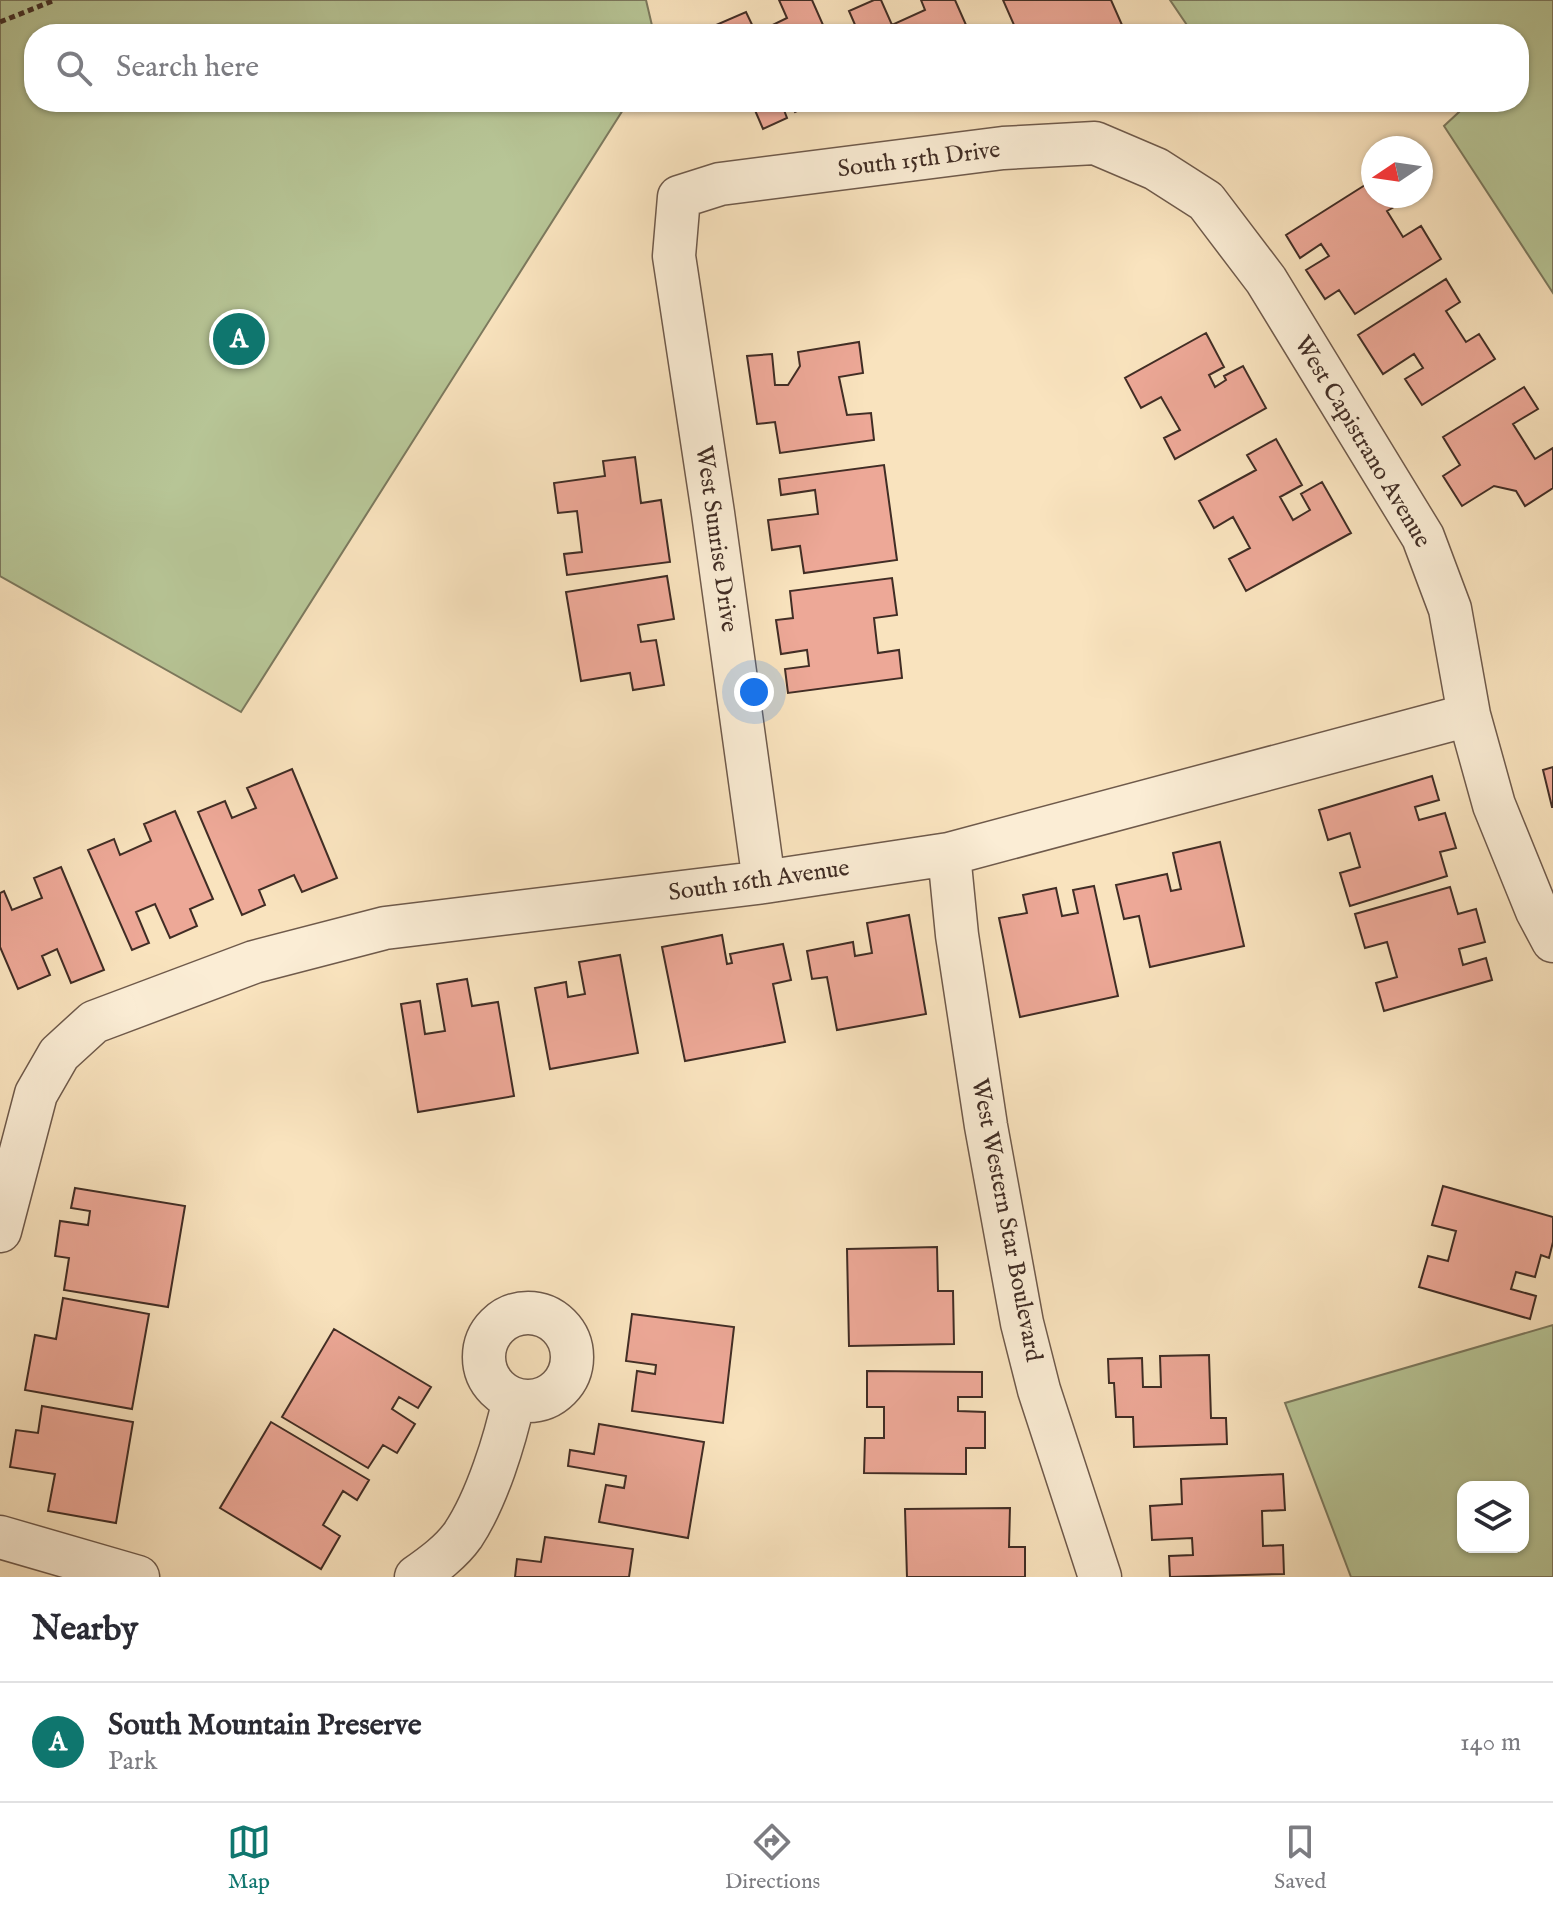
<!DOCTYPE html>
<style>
body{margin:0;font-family:"IM FELL English",serif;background:#f7f7f7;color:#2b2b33}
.controls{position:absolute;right:24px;bottom:24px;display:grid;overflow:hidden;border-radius:16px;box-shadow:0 2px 6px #0004}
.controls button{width:72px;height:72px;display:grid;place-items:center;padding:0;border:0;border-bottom:2px solid #e1e1e2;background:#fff;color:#2b2b33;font:40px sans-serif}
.compass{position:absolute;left:1361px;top:136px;width:72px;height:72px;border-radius:50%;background:#fff;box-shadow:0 2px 6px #0004;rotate:257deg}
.you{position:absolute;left:754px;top:692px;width:28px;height:28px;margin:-20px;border:6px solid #fff;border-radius:50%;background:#1a73e8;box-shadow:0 0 0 12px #1a73e833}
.badge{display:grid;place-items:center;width:52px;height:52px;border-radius:50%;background:#0f766e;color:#fff;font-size:26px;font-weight:700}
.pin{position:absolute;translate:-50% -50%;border:4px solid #fff;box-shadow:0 2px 8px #0006}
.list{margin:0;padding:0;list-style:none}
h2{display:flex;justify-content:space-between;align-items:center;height:104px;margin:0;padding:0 32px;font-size:34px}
h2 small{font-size:26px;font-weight:400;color:#7c7c81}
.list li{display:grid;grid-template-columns:52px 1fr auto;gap:24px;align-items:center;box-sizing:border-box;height:120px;padding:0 32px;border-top:2px solid #e1e1e2}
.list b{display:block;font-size:30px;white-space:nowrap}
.list p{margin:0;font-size:26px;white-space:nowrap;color:#7c7c81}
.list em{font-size:26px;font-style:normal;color:#7c7c81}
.icon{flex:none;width:44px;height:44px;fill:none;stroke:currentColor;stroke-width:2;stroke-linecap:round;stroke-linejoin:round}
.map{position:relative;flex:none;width:1553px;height:1577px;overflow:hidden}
.search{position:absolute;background:#fff;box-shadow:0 2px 6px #0004;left:24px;right:24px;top:24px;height:88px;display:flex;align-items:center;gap:20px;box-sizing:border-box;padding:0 28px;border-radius:32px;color:#7c7c81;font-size:30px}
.sheet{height:224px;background:#fff}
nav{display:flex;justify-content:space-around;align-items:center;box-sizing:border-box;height:112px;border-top:2px solid #e1e1e2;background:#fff;font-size:22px;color:#7c7c81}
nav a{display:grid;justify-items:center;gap:4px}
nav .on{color:#0f766e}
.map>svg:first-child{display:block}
</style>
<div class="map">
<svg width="1553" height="1577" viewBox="0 0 1553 1577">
<rect width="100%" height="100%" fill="#f9e3be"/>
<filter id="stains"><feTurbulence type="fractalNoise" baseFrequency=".0025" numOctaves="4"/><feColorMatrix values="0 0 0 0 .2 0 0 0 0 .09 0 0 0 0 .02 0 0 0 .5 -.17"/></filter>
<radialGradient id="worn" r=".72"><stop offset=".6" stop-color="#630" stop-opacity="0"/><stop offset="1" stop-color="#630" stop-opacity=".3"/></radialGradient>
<path fill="#b7c596" stroke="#7c795e" stroke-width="2" fill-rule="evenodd" d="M 0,0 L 646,0 L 654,34 L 34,34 L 34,102 L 628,102 L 241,712 L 0,576 Z
M 1170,0 L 1553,0 L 1553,293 L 1444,126 L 1459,112 L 1452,102 L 1519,102 L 1519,34 L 1193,34 Z
M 1553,1325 L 1553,1577 L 1351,1577 L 1285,1403 ZM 1463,1487 L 1523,1487 L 1523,1547 L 1463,1547 Z"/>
<path fill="#eda897" stroke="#412d25" stroke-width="2" d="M 779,0 L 812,0 L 827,34 L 720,34 L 716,25 L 746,12 L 756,33 L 787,18 Z
M 874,0 L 881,0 L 892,25 L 925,10 L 921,0 L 955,0 L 970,34 L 859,34 L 849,11 Z
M 1003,0 L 1111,0 L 1126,34 L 1018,34 Z
M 769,102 L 817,102 L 795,112 L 792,107 L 784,110 L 787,118 L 763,129 L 754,108 Z
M 1373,180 L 1373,196 L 1399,196 L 1403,202 L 1387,211 L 1403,237 L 1421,226 L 1441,259 L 1355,314 L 1339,290 L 1325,299 L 1306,270 L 1329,256 L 1321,244 L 1300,258 L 1286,235 Z
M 1446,279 L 1460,302 L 1446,311 L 1466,342 L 1479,334 L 1495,359 L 1422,405 L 1405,379 L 1423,368 L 1414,354 L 1383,374 L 1358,335 Z
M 1206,333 L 1224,367 L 1209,375 L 1215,387 L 1226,380 L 1224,376 L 1243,366 L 1266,408 L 1175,459 L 1164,438 L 1180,430 L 1161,397 L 1141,408 L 1125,378 Z
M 859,342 L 863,373 L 839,377 L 847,415 L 871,413 L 874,440 L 780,453 L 775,422 L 757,424 L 747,356 L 772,354 L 775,385 L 788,385 L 800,366 L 798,352 Z
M 1524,387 L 1538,409 L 1513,424 L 1535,459 L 1553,448 L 1553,488 L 1525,506 L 1516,491 L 1494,486 L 1462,506 L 1443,476 L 1460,465 L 1443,437 Z
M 1276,439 L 1302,485 L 1280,497 L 1293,520 L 1310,510 L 1301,494 L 1322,482 L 1351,533 L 1246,591 L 1229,559 L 1250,548 L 1233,517 L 1214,528 L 1199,501 L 1256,470 L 1247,455 Z
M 635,457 L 641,503 L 661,500 L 670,562 L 567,575 L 564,554 L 582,552 L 577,511 L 558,513 L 554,483 L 605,476 L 603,461 Z
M 884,465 L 897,560 L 804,573 L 800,546 L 772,550 L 768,520 L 818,514 L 815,490 L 781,495 L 779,479 Z
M 667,576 L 674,619 L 638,625 L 641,642 L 656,640 L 664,685 L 633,690 L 630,673 L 581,681 L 566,592 Z
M 892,578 L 897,615 L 874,618 L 878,653 L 899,650 L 902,678 L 788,693 L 785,669 L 809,666 L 807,650 L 781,654 L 776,620 L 793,618 L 790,591 Z
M 1553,767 L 1553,807 L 1552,807 L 1543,770 Z
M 292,769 L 337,878 L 302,892 L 294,875 L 259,890 L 265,905 L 242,915 L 198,812 L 225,801 L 232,818 L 256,808 L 247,788 Z
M 1432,776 L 1439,800 L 1415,807 L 1419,820 L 1445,813 L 1456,848 L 1440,852 L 1447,876 L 1350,906 L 1340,873 L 1360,867 L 1350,833 L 1328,840 L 1319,810 Z
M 175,811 L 213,899 L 190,909 L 197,926 L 170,938 L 155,904 L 136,912 L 149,943 L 132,950 L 88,850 L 114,839 L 120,855 L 151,841 L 144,824 Z
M 1220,842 L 1244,946 L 1150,967 L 1139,916 L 1124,919 L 1116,885 L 1167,874 L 1171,891 L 1181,889 L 1173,853 Z
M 61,867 L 104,970 L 71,983 L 57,949 L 42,956 L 50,975 L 18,989 L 0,947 L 0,893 L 4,891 L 12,910 L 42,898 L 34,878 Z
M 1094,886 L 1118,996 L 1020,1017 L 999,918 L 1027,913 L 1023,895 L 1056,888 L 1062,916 L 1078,913 L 1073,890 Z
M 1450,887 L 1458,914 L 1476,909 L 1485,942 L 1459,949 L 1463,965 L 1486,958 L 1492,980 L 1384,1011 L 1376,983 L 1397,977 L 1387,942 L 1365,948 L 1355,914 Z
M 909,915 L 926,1014 L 837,1030 L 827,977 L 812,979 L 807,951 L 853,942 L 855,956 L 872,953 L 867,923 Z
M 722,935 L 727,964 L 732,963 L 730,954 L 783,944 L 791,980 L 773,984 L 785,1042 L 685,1061 L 662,947 Z
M 620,955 L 638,1053 L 550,1069 L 535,988 L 566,982 L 568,997 L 585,994 L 579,962 Z
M 467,979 L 472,1006 L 498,1002 L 514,1096 L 418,1112 L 401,1004 L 420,1001 L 425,1034 L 445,1031 L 437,984 Z
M 1443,1186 L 1553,1217 L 1553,1242 L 1549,1258 L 1541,1255 L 1535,1277 L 1516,1272 L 1511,1289 L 1536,1296 L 1530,1319 L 1419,1287 L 1428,1256 L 1448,1261 L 1456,1231 L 1432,1225 Z
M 75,1188 L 185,1206 L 168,1307 L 64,1290 L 69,1258 L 55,1256 L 60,1221 L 88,1225 L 90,1211 L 71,1208 Z
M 937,1247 L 938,1291 L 953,1291 L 954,1344 L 849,1346 L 847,1249 Z
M 63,1298 L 149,1314 L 132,1409 L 25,1390 L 35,1335 L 56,1339 Z
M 632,1314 L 734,1327 L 723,1423 L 632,1411 L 637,1371 L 655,1374 L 656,1365 L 626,1361 Z
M 334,1329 L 431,1387 L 418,1408 L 399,1397 L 392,1409 L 415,1424 L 397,1453 L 383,1445 L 368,1468 L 282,1417 Z
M 1209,1355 L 1211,1418 L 1226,1418 L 1227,1444 L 1134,1447 L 1133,1417 L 1116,1417 L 1114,1383 L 1109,1383 L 1108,1359 L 1142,1358 L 1143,1387 L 1161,1387 L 1160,1356 Z
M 867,1371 L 982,1372 L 982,1397 L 958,1397 L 958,1411 L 985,1412 L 985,1448 L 966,1448 L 966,1474 L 864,1473 L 865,1438 L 884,1438 L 884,1407 L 867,1407 Z
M 42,1406 L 133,1422 L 116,1523 L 48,1511 L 55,1474 L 10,1467 L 16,1430 L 38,1433 Z
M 271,1422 L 369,1480 L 357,1500 L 343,1491 L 323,1525 L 340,1536 L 321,1569 L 220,1508 Z
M 599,1424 L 704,1442 L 688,1538 L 599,1522 L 606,1485 L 624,1488 L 626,1476 L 568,1466 L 570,1450 L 594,1454 Z
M 1283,1474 L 1285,1510 L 1262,1511 L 1263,1546 L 1283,1545 L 1284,1574 L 1170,1577 L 1169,1556 L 1193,1555 L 1192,1538 L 1152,1540 L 1150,1506 L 1182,1504 L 1181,1479 Z
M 1010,1508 L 1009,1547 L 1025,1547 L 1025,1577 L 907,1577 L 905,1509 Z
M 545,1537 L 633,1549 L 629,1577 L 515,1577 L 517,1559 L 541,1562 Z"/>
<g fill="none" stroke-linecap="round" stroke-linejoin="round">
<g stroke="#6f5a4b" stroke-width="45">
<path id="minor" d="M 949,854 L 957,935 L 986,1126 L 1022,1323 L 1039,1390 L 1100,1577
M 764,882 L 713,513 L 674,256 L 679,197 L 720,184 L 1003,148 L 1095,143 L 1156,169 L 1206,201 L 1266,280 L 1423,537 L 1450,609 L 1469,715 L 1494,805 L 1537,911 L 1553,941
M 0,1231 L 36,1094 L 59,1054 L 94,1022 L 254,962 L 385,928 L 764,882 L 949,854 L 1469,715
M484 1357a44 44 0 1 1 88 0a44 44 0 1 1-88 0Z
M 0,1537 L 138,1577
M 416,1577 C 433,1565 451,1552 463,1535 C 487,1499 505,1440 514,1399"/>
</g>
<path stroke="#412d25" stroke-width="5" stroke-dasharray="6 4" stroke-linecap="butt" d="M 0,22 L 55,0"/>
<use href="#minor" stroke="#fbedd5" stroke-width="42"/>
</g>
<g text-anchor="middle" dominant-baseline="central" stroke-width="7" stroke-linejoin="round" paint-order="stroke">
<g font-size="24" fill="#412d25" stroke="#fbedd5">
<text transform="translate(919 160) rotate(-7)">South 15th Drive</text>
<text transform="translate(1362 442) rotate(59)">West Capistrano Avenue</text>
<text transform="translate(716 539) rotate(82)">West Sunrise Drive</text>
<text transform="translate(759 881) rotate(-8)">South 16th Avenue</text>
<text transform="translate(1006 1220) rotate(79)">West Western Star Boulevard</text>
</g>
</g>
<rect width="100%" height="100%" filter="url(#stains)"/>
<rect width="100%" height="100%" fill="url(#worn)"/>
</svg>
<div class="controls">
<button><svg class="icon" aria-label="layers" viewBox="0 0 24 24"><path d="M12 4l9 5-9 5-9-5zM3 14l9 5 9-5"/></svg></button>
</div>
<svg class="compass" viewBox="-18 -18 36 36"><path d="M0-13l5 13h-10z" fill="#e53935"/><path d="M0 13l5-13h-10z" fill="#7c7c81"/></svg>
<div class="you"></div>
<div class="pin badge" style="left:239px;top:339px">A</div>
<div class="search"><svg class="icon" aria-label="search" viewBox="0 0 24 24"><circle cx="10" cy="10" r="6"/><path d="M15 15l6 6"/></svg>Search here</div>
</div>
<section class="sheet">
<h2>Nearby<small></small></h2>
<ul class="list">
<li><span class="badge">A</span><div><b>South Mountain Preserve</b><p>Park</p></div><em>140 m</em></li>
</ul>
</section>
<nav>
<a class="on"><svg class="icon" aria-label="map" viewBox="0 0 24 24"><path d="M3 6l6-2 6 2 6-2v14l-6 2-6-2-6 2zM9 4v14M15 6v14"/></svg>Map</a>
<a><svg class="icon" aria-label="directions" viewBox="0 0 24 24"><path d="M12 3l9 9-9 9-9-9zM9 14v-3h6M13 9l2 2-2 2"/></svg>Directions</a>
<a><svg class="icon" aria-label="saved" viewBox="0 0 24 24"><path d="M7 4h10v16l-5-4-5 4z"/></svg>Saved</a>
</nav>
